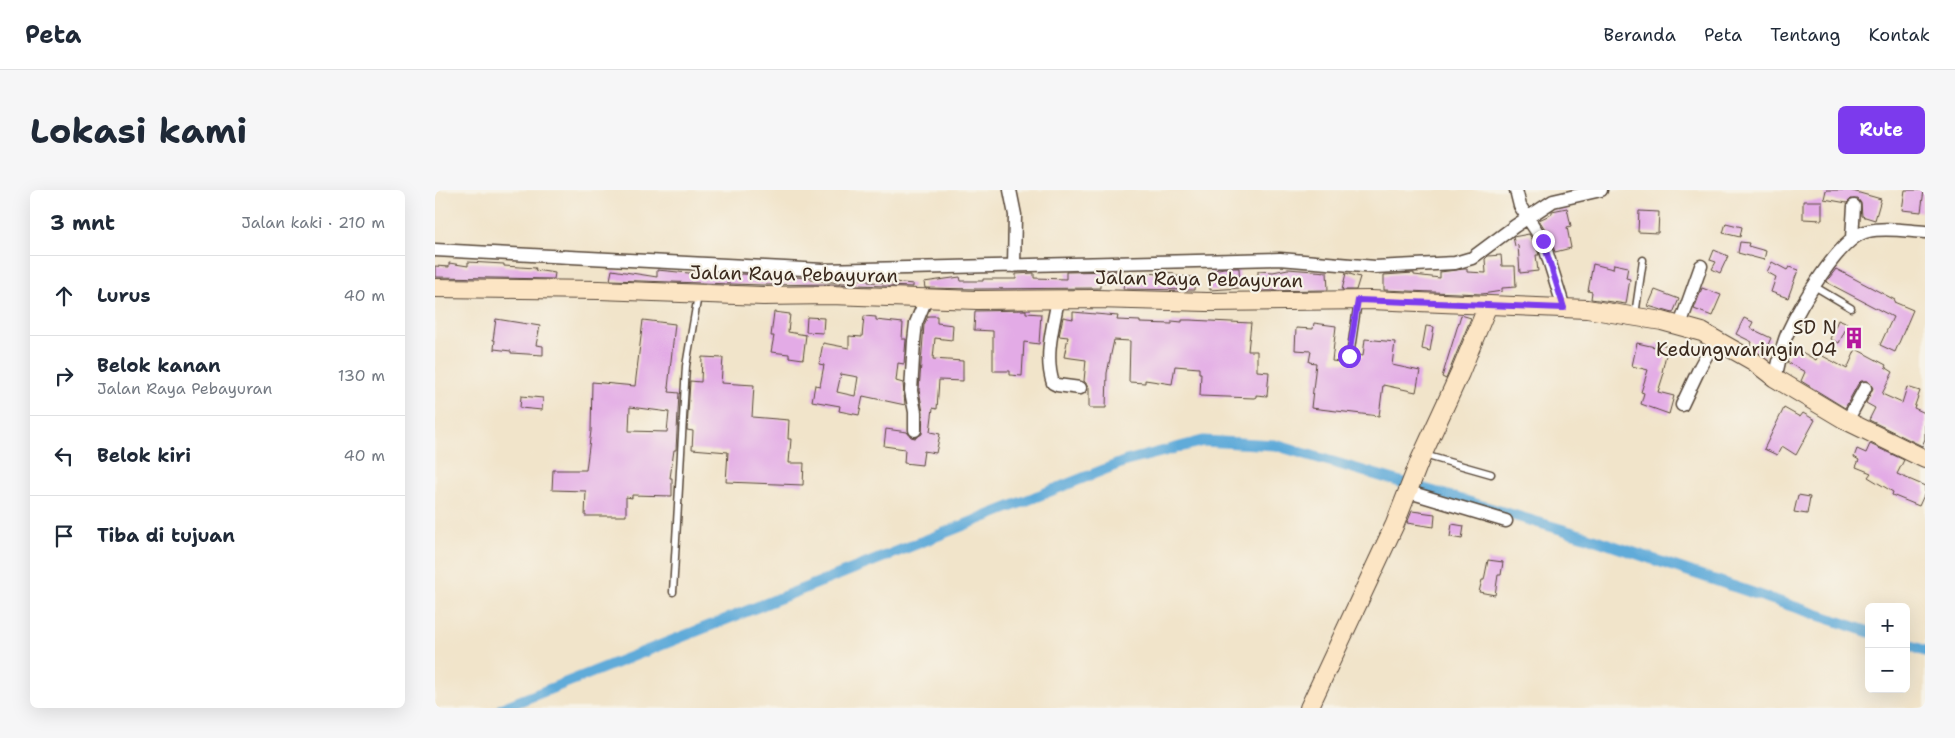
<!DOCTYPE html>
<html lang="id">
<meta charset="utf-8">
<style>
body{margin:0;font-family:"Shantell Sans",sans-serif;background:#f6f6f7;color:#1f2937}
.controls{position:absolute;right:15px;bottom:15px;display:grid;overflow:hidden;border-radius:8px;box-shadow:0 5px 20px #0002}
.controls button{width:45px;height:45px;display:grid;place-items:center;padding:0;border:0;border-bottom:1px solid #e0e1e3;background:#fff;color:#1f2937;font:25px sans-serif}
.stop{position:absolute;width:15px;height:15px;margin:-11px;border:4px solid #7c3aed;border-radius:50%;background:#fff}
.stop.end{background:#7c3aed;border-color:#fff;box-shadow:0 1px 5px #0008}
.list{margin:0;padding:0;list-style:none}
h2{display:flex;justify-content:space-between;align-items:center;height:65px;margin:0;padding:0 20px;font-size:21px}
h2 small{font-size:16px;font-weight:400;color:#747a83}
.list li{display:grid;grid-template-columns:32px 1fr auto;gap:15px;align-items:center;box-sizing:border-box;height:80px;padding:0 20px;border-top:1px solid #e0e1e3}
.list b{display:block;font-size:19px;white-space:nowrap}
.list p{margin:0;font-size:16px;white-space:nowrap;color:#747a83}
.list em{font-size:16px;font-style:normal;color:#747a83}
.icon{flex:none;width:28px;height:28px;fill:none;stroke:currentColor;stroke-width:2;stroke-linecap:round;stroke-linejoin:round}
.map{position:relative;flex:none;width:1490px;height:518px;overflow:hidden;border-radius:8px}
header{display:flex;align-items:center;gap:30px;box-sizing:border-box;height:70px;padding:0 25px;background:#fff;border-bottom:1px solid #e0e1e3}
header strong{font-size:24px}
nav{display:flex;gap:28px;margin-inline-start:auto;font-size:18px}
.intro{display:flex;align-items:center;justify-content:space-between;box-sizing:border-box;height:120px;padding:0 30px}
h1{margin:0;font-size:35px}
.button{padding:12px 22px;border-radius:8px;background:#7c3aed;color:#fff;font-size:18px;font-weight:700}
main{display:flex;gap:30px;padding:0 30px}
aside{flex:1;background:#fff;border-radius:8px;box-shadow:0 5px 20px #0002}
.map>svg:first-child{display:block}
</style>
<header>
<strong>Peta</strong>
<nav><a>Beranda</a><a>Peta</a><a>Tentang</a><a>Kontak</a></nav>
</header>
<div class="intro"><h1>Lokasi kami</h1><a class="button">Rute</a></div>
<main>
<aside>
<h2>3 mnt<small>Jalan kaki · 210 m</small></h2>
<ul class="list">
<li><svg class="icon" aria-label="ahead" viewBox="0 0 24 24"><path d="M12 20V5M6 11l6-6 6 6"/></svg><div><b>Lurus</b></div><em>40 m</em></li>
<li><svg class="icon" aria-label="right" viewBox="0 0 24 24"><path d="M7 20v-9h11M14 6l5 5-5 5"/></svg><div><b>Belok kanan</b><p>Jalan Raya Pebayuran</p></div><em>130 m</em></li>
<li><svg class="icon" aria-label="left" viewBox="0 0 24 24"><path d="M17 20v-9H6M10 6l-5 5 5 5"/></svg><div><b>Belok kiri</b></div><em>40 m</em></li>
<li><svg class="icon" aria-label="arrive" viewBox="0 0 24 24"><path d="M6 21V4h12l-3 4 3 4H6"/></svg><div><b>Tiba di tujuan</b></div></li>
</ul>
</aside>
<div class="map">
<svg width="1490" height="518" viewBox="0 0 1490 518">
<rect width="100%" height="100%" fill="#f7f3e8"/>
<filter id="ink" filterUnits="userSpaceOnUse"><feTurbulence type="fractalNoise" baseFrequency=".02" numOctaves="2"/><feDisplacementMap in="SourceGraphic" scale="10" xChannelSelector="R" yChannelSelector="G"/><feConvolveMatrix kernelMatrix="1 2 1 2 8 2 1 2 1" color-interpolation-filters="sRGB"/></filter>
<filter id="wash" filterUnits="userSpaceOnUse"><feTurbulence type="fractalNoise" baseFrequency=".0096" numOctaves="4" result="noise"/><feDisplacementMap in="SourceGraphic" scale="20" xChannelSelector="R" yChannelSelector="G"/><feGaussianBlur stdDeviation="1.12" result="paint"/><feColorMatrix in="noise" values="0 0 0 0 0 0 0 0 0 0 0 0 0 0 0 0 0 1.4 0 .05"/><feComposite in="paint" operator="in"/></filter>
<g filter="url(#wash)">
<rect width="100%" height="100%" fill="#f1e4ca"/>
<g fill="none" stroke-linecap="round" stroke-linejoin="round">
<path stroke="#60abd9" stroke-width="11" d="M 1471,454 L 1490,461
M 67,518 L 691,271 L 768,251 L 840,255 L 1149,346 L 1434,442"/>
</g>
<g id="blocks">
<path fill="#e3abe6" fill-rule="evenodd" d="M 1391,0 L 1414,0 L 1446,9 L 1440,30 L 1427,26 L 1426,13 L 1423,9 L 1416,9 L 1412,13 L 1389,9 Z
M 1470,0 L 1489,0 L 1486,22 L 1467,20 Z
M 1368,11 L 1387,11 L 1387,30 L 1368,29 Z
M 1132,18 L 1136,36 L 1132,37 L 1136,58 L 1120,62 L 1115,47 L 1104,30 L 1117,24 L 1117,21 Z
M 1204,21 L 1224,22 L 1223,43 L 1203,42 Z
M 1291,33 L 1307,37 L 1305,47 L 1288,43 Z
M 1094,44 L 1101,55 L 1104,65 L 1101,65 L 1103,81 L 1085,83 L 1083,55 L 1080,56 L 1078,47 Z
M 1305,52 L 1314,53 L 1313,56 L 1331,61 L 1329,70 L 1303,63 Z
M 1279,60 L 1293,66 L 1285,83 L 1277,79 L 1281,72 L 1275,70 Z
M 1066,65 L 1067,76 L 1080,76 L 1081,97 L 1067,98 L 1067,101 L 1047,104 L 949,100 L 949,85 L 979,83 L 979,85 L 1005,88 L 1005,82 L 1029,79 L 1032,79 L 1032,82 L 1051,83 L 1050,69 L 1053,66 Z
M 33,72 L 69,74 L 69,76 L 101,78 L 100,80 L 120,83 L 119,89 L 0,87 L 0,76 L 14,77 L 14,73 L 33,76 Z
M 1337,72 L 1352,80 L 1354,77 L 1363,80 L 1353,108 L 1336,102 L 1341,87 L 1332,82 Z
M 1158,74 L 1178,79 L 1179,74 L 1193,77 L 1191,88 L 1195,89 L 1191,114 L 1156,109 L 1157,102 L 1153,101 Z
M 789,78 L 804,78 L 805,98 L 775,100 L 774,81 Z
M 853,79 L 892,82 L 893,100 L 823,101 L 823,81 L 838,82 Z
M 1401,79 L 1460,110 L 1459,112 L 1478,120 L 1460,162 L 1445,155 L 1458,127 L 1391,92 Z
M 177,80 L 222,87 L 222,80 L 254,83 L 273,82 L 305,85 L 306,84 L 376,88 L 376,90 L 408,93 L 423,92 L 423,89 L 433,90 L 433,92 L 458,93 L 458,92 L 478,94 L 478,97 L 395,94 L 328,95 L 175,90 Z
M 684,81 L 684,92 L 665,92 L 665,98 L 542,99 L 490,98 L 489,92 L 525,87 L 526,91 L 548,91 L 548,89 L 581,89 L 581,84 L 599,83 L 599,88 L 631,89 L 631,82 Z
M 729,82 L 739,83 L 739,86 L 760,87 L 759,100 L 688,99 L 690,85 L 704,86 L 705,83 L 729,84 Z
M 911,83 L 925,87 L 921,100 L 907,100 Z
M 1267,98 L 1286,105 L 1277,126 L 1259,119 Z
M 1220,100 L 1244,109 L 1238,123 L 1213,116 Z
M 591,120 L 591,123 L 606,124 L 604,154 L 589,152 L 587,186 L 575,185 L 575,181 L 558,181 L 558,141 L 539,140 L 540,121 Z
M 339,122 L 355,124 L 353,142 L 371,145 L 368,169 L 354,167 L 354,164 L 336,162 L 339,146 L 336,146 Z
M 638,122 L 683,126 L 682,130 L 705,131 L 705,133 L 737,134 L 737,131 L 747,132 L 747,130 L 755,130 L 816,133 L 813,161 L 822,161 L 822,181 L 834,182 L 832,206 L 821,205 L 821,207 L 819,208 L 765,206 L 766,183 L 764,183 L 764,178 L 740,176 L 737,194 L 710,190 L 710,193 L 694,192 L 695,151 L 679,150 L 672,183 L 671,218 L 654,218 L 654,197 L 649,191 L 651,170 L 629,167 L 633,147 L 624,146 L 628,127 L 638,129 Z
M 1026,125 L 1036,128 L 1011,189 L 1007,187 Z
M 429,126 L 441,127 L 441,130 L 468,133 L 467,149 L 471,149 L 469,174 L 463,173 L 461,191 L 468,193 L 470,215 L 428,206 L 424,225 L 404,221 L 405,216 L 377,211 L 380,195 L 385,196 L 389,175 L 384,174 L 388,153 L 414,158 L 414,146 L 427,147 ZM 406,184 L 423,187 L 420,206 L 402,202 Z
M 493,126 L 502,126 L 502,133 L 518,135 L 517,150 L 500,148 L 498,169 L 528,171 L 528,191 L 504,190 L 502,219 L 498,218 L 495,242 L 505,244 L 501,263 L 489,261 L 487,275 L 469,273 L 470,259 L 449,256 L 451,239 L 472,242 L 476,247 L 480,248 L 487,244 L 488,222 L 484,200 L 489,135 Z
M 372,127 L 389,128 L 388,143 L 371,142 Z
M 1309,128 L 1318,132 L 1315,138 L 1336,148 L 1328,166 L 1315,157 L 1317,152 L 1301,144 Z
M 61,129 L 105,136 L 101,155 L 108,156 L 108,165 L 76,163 L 76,161 L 59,159 L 60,150 L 58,150 Z
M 208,130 L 240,134 L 233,198 L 235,198 L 234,202 L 244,203 L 241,260 L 239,260 L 235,288 L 237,288 L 237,306 L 197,305 L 197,308 L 191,307 L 191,326 L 150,326 L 151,301 L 117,300 L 118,280 L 151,280 L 156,241 L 157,192 L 200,196 ZM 195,217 L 234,222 L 232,242 L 194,241 Z
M 1403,130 L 1413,134 L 1404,153 L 1395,149 Z
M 879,133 L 901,136 L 897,171 L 920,174 L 921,165 L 928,166 L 930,149 L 960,152 L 957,175 L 985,181 L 981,202 L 948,195 L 944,226 L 876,218 L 881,173 L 874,172 L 876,161 L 860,160 L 861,138 L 878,139 Z
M 991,136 L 999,137 L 995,161 L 987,159 Z
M 1202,153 L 1220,157 L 1221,153 L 1233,156 L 1227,182 L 1229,183 L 1223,202 L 1239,206 L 1234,224 L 1206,214 L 1209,203 L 1206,202 L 1213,180 L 1197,176 Z
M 1356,156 L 1381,170 L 1384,164 L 1412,179 L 1421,159 L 1451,175 L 1450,177 L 1458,182 L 1447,204 L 1467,213 L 1472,197 L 1485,201 L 1479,218 L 1490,223 L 1490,249 L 1487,256 L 1434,230 L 1440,218 L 1431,213 L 1438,198 L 1433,191 L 1426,191 L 1423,194 L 1410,218 L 1366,191 L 1370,182 L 1352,172 Z
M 267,167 L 288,168 L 286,193 L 319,195 L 317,227 L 354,230 L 353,249 L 356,249 L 354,273 L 369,273 L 368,295 L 291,292 L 293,262 L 257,259 L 258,241 L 252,240 L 255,191 L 266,192 Z
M 86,206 L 108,208 L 107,220 L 85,218 Z
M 1349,218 L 1365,227 L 1368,223 L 1380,230 L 1361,265 L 1347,256 L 1342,265 L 1329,259 Z
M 1435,254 L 1469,270 L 1462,284 L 1490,296 L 1490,303 L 1484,316 L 1457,305 L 1458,302 L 1433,287 L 1436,283 L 1421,277 L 1424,270 L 1419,267 L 1422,259 L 1431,263 Z
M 1363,305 L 1375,307 L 1372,324 L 1359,322 Z
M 977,321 L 1000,324 L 999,337 L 972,333 Z
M 1017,334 L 1029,336 L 1027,349 L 1015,347 Z
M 1053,370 L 1068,372 L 1066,385 L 1063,385 L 1060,405 L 1044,402 L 1047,390 L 1049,390 Z"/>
</g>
</g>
<g filter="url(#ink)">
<use href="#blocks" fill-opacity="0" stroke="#564638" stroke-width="1"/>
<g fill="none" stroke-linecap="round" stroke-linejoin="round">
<g stroke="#564638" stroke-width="9">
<path id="lane" d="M 1379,96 L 1416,118
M 1200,125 L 1208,70
M 915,166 L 923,111
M 989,265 L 1056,284
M 238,402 L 251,176 L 263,105"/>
</g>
<g stroke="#564638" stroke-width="15">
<path id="street" d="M 575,0 L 580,25 L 579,76
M 1081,0 L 1085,16 L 1108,51 L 1129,118
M 1417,48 L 1419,16
M 0,60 L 388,80 L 845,69 L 940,77 L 1020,73 L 1037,68 L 1080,36 L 1118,11 L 1166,0
M 623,110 C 618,136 609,167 618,193 L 622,195 L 645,198
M 1245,135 L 1266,76
M 1340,188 C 1344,174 1346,158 1352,144 C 1364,118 1404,47 1433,41 C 1451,37 1472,41 1490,42
M 1247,215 L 1265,177 L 1281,148
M 1412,231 L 1430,198
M 480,240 L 480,222 L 476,201 L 479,151 L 481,133 L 491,109
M 974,302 L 1071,331"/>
</g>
<g stroke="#564638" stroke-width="20">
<path id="secondary" d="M 0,98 L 164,100 L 328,106 L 395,105 L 542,110 L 661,109 L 772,112 L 935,110 L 1152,119 L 1227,131 L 1267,142 L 1318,171 L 1340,188 L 1412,231 L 1490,269
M 874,518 L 960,334 L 985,270 L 1025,183 L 1053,115"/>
</g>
<use href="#lane" stroke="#fff" stroke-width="6"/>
<use href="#street" stroke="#fff" stroke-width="12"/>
<use href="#secondary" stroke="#fce5c4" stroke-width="18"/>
</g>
</g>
<g fill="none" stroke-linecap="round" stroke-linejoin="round" filter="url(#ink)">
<path stroke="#7c3aed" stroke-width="6" d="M 914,166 L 923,110 L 1129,118 L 1108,51"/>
</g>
<defs>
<g id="building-bare" transform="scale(1.725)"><path d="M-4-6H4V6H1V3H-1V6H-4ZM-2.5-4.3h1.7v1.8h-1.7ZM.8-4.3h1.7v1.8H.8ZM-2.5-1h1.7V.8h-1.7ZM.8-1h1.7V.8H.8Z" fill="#b5179e" stroke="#f7f3e8" stroke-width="2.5" paint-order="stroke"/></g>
</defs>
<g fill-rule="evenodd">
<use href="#building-bare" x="1419" y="148"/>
</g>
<g text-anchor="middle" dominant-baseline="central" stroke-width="4.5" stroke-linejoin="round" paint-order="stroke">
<g font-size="19" fill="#3b2a1e" stroke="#f7f3e8">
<text transform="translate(359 84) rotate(1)">Jalan Raya Pebayuran</text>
<text transform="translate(764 89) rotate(1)">Jalan Raya Pebayuran</text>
</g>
<g font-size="19" fill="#3b2a1e" stroke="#f7f3e8" text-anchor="end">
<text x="1402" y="137">SD N<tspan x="1402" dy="22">Kedungwaringin 04</tspan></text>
</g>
</g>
</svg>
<div class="controls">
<button>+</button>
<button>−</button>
</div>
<div class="stop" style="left:914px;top:166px"></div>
<div class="stop end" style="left:1108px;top:51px"></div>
</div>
</main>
